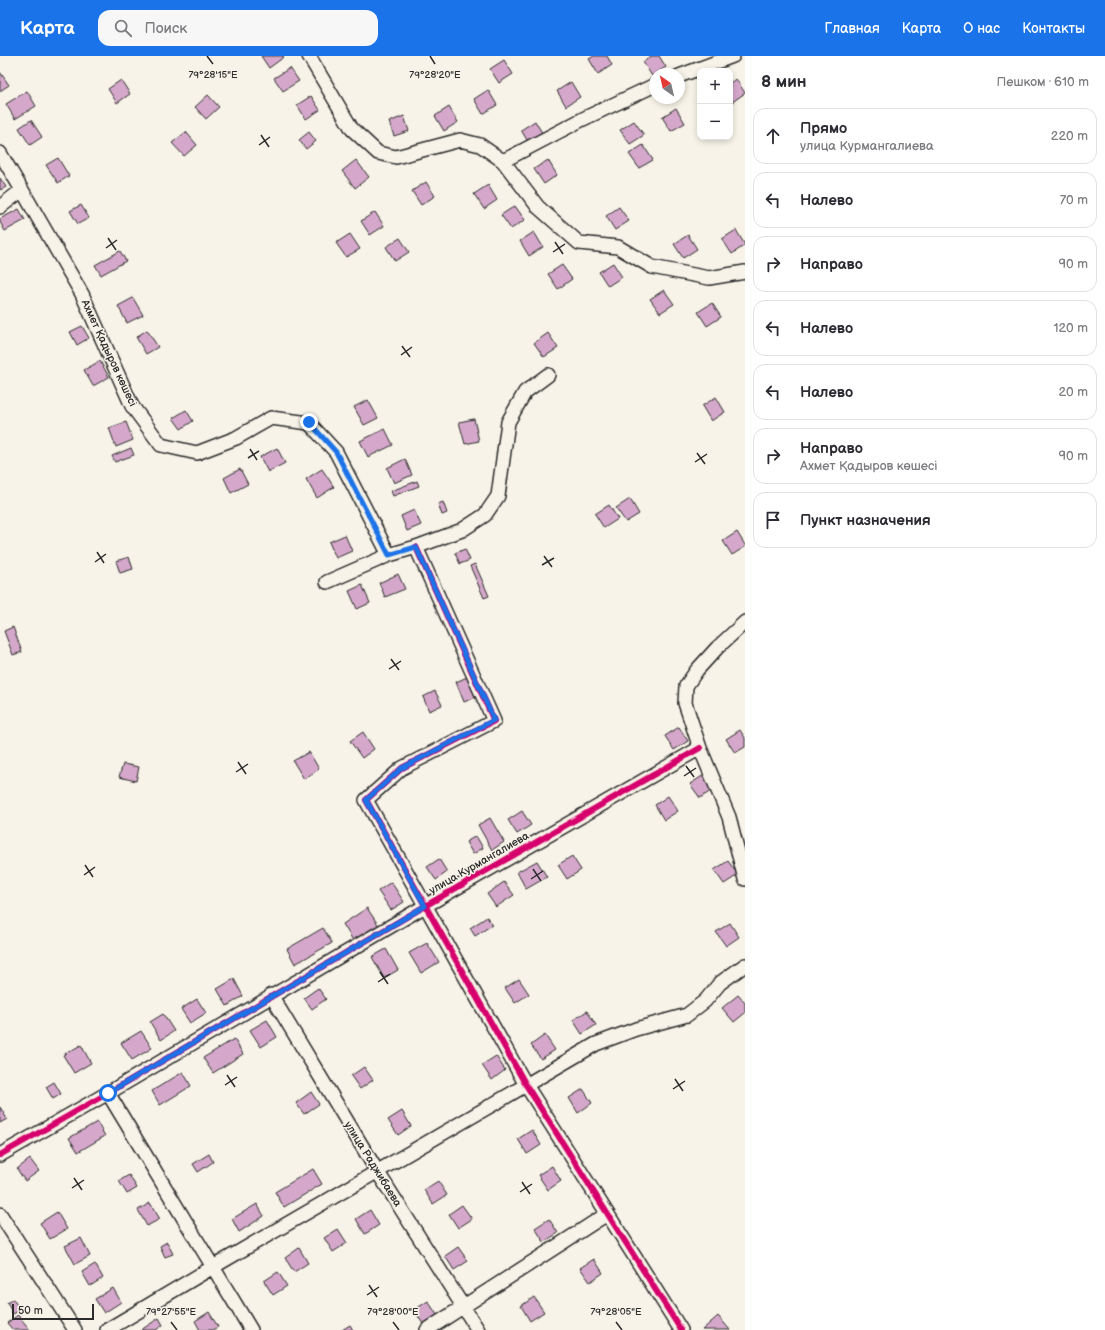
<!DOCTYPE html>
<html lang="ru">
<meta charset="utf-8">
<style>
body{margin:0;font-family:"Balsamiq Sans",sans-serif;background:#f7f7f7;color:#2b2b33}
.controls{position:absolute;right:12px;top:12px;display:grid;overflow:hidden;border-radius:8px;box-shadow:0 2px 6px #0003}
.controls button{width:36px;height:36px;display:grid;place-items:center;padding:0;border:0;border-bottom:1px solid #e1e1e2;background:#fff;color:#2b2b33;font:20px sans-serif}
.compass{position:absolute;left:649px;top:12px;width:36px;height:36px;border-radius:50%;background:#fff;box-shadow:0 2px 6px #0003;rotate:326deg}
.scale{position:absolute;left:12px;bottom:10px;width:82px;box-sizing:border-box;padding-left:4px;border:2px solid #2b2b2b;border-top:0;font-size:11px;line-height:14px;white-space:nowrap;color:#2b2b2b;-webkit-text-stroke:3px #f7f3e8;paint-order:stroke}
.stop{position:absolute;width:12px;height:12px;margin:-9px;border:3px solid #1a73e8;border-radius:50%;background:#fff}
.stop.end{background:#1a73e8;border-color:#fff;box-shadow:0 1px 4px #0008}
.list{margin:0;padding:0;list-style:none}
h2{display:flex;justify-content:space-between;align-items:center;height:52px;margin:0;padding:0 16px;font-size:17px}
h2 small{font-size:13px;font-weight:400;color:#7c7c81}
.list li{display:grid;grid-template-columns:26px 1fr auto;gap:12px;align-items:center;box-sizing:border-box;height:56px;margin:0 8px 8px;padding:0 8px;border:1px solid #e1e1e2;border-radius:12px}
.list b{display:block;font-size:15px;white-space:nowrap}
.list p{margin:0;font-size:13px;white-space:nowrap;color:#7c7c81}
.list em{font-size:13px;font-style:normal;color:#7c7c81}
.icon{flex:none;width:22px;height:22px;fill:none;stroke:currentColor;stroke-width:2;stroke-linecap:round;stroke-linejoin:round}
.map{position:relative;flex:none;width:745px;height:1274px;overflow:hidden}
header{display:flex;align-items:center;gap:24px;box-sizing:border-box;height:56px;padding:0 20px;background:#1a73e8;color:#fff}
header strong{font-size:19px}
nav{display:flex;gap:22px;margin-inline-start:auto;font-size:14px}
.search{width:280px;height:36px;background:#f7f7f7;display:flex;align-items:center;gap:10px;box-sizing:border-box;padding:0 14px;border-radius:12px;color:#7c7c81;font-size:15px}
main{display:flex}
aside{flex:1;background:#fff}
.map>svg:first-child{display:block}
</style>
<header>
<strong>Карта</strong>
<div class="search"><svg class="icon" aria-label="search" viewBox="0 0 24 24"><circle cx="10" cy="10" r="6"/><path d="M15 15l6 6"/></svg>Поиск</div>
<nav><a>Главная</a><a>Карта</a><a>О нас</a><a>Контакты</a></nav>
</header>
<main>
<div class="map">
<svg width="745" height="1274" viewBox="0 0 745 1274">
<rect width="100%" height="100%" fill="#f7f3e8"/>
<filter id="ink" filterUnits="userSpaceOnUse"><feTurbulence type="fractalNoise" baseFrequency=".025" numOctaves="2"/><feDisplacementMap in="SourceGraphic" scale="8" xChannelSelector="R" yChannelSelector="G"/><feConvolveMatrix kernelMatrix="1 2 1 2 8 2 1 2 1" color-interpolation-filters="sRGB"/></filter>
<g filter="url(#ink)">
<path fill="#d5a8cb" stroke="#2b2b2b" d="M 261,0 L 283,0 L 284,1 L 269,12 Z
M 594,0 L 607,0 L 612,9 L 598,18 L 589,3 Z
M 652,0 L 659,0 L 666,11 L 652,20 L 643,6 Z
M 504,4 L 513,18 L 499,27 L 490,13 Z
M 290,12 L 299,25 L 283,35 L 274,22 Z
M 0,16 L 9,29 L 0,35 Z
M 736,23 L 745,37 L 731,47 L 730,45 L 730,27 Z
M 121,24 L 130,38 L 117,47 L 108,33 Z
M 571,26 L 580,41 L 566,50 L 557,35 Z
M 488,34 L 497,49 L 483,58 L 474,43 Z
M 27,35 L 36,50 L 15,63 L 6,48 Z
M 208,39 L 219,51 L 206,63 L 195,51 Z
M 311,40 L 320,54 L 306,63 L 297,49 Z
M 449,51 L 458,66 L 444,75 L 435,60 Z
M 676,52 L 685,67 L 671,75 L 662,61 Z
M 404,60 L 409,75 L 394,80 L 389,66 Z
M 31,64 L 42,81 L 30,89 L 19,72 Z
M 535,65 L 544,80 L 530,89 L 521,74 Z
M 634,65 L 644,79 L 630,88 L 620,74 Z
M 186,76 L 197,89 L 184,100 L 172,87 Z
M 309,76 L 316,85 L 306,93 L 299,84 Z
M 643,89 L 653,104 L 639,112 L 629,98 Z
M 58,102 L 69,120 L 58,127 L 46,109 Z
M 356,104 L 369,121 L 355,132 L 342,115 Z
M 548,104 L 557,119 L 544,128 L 534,113 Z
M 0,122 L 6,131 L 0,134 Z
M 426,126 L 435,140 L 421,149 L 412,135 Z
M 488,129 L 497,144 L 484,153 L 474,138 Z
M 81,149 L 89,162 L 78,168 L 70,155 Z
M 515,150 L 525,164 L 511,173 L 501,159 Z
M 619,151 L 629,165 L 615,174 L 606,160 Z
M 19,153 L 25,164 L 5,175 L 0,166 L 0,163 Z
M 375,156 L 384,170 L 370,179 L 361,165 Z
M 736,174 L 745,189 L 732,198 L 722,183 Z
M 534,176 L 543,191 L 529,200 L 520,185 Z
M 350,178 L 360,193 L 346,201 L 336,187 Z
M 688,179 L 697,193 L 683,202 L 674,188 Z
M 400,182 L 409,196 L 395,205 L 386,191 Z
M 120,195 L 126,205 L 101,219 L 95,209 Z
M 613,207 L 622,221 L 608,230 L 599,216 Z
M 562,209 L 572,223 L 558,233 L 548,218 Z
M 664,234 L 674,248 L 660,257 L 650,243 Z
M 133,242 L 143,259 L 127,267 L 118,250 Z
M 712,247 L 721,261 L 707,270 L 698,256 Z
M 82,270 L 89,282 L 77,289 L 70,276 Z
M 147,274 L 158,291 L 146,298 L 136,281 Z
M 548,277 L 558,292 L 544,301 L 534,287 Z
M 100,305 L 109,321 L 93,330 L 84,314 Z
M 716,341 L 725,356 L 711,365 L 702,350 Z
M 368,344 L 378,362 L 364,369 L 354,351 Z
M 186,354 L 193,365 L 181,373 L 173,362 Z
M 474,363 L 479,385 L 465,388 L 459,366 Z
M 126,366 L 133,384 L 116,391 L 109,372 Z
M 385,373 L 393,389 L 368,401 L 360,385 Z
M 131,392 L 134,399 L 115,406 L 112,400 Z
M 277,392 L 285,407 L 268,416 L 260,401 Z
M 405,403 L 412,419 L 394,427 L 387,412 Z
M 240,413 L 248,428 L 231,437 L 224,422 Z
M 322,413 L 334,431 L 317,442 L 306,423 Z
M 417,425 L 419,430 L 393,440 L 391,435 Z
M 630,443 L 639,458 L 626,466 L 616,452 Z
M 443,446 L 447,457 L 442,459 L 438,448 Z
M 609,449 L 618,463 L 604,472 L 595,458 Z
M 414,454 L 421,469 L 407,475 L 401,460 Z
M 737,476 L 745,489 L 745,491 L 732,499 L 723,485 Z
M 345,479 L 352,495 L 336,502 L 329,486 Z
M 465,493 L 470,504 L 460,508 L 455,497 Z
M 129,501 L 133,513 L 120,517 L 116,505 Z
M 475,508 L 489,540 L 484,542 L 470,510 Z
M 398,518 L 405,533 L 385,541 L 379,527 Z
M 362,529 L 370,547 L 357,553 L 349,535 Z
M 13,571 L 22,596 L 13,599 L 4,575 Z
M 467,621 L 476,641 L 464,646 L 456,626 Z
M 435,635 L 442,649 L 429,655 L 423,641 Z
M 679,671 L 688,685 L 674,694 L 665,680 Z
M 740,674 L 745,682 L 745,691 L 735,697 L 726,683 Z
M 363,676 L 374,693 L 362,702 L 350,685 Z
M 309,696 L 319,713 L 304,723 L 293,705 Z
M 123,708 L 139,711 L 136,725 L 119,721 Z
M 704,719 L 714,733 L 700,742 L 690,728 Z
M 668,740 L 678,755 L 664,764 L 655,749 Z
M 522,755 L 531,769 L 517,778 L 508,764 Z
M 490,762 L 504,786 L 492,794 L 478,769 Z
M 476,780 L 483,792 L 473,798 L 466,786 Z
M 572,800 L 581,814 L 567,823 L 558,809 Z
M 439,803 L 447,816 L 436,824 L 427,811 Z
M 537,805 L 547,821 L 526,833 L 517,816 Z
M 728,805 L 738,819 L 724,828 L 714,814 Z
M 391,826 L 404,846 L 391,854 L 378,835 Z
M 504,826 L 514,839 L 496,851 L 487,838 Z
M 367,852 L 379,870 L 354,886 L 343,868 Z
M 487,861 L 492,869 L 475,880 L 470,872 Z
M 730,867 L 739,881 L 726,890 L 716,876 Z
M 323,872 L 332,887 L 295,908 L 287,893 Z
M 427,887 L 439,906 L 421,917 L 409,897 Z
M 386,893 L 398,914 L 384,922 L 372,901 Z
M 234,923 L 243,940 L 227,950 L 217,933 Z
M 519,923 L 529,938 L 515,947 L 505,932 Z
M 318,932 L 326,943 L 312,953 L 304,942 Z
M 738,939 L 745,947 L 745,957 L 734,966 L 722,952 Z
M 197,943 L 206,957 L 190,967 L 181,953 Z
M 587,955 L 596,969 L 582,978 L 573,964 Z
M 163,958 L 174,975 L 161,984 L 150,966 Z
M 267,964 L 277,981 L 261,991 L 250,974 Z
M 141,975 L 152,992 L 132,1004 L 121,987 Z
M 545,979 L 555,994 L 541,1003 L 531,989 Z
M 234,983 L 243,998 L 213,1017 L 203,1002 Z
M 81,989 L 91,1007 L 74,1017 L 63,999 Z
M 496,1000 L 505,1014 L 492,1024 L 482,1009 Z
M 364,1011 L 373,1024 L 360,1033 L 351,1020 Z
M 183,1016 L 191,1030 L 160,1049 L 152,1035 Z
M 54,1026 L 61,1038 L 53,1043 L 46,1031 Z
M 583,1033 L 592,1047 L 578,1057 L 569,1042 Z
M 311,1036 L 319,1048 L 304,1058 L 296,1047 Z
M 0,1051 L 7,1063 L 0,1067 Z
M 402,1055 L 411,1070 L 398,1079 L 388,1064 Z
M 97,1066 L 105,1080 L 78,1096 L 69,1082 Z
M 532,1074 L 541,1089 L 527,1098 L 518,1083 Z
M 209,1098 L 213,1106 L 198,1116 L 193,1108 Z
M 30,1103 L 39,1115 L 25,1125 L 17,1113 Z
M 552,1110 L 561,1125 L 548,1134 L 538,1119 Z
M 313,1113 L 322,1128 L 284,1151 L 275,1136 Z
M 129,1119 L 137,1132 L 127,1138 L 119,1125 Z
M 438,1125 L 447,1139 L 433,1148 L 424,1134 Z
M 150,1147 L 160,1163 L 147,1170 L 138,1154 Z
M 257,1148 L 264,1160 L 239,1176 L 232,1163 Z
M 462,1149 L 472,1163 L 458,1172 L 449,1158 Z
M 370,1154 L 379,1169 L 365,1178 L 356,1163 Z
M 57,1156 L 67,1173 L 50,1183 L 40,1167 Z
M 549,1163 L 558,1177 L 544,1186 L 535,1172 Z
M 338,1173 L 347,1187 L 333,1196 L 324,1182 Z
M 81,1182 L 90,1200 L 75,1208 L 65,1190 Z
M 167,1186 L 173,1198 L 165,1201 L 160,1190 Z
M 458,1191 L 468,1205 L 454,1214 L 445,1200 Z
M 299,1192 L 308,1207 L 294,1216 L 285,1202 Z
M 594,1203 L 603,1217 L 590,1226 L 580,1212 Z
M 95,1208 L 103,1222 L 90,1230 L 82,1216 Z
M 278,1216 L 287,1230 L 273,1239 L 264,1225 Z
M 113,1232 L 121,1246 L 104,1257 L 95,1243 Z
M 534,1241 L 544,1256 L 530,1265 L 521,1250 Z
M 13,1243 L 20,1254 L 13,1258 L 7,1247 Z
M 428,1245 L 437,1259 L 423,1268 L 414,1254 Z
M 209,1256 L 218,1271 L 212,1274 L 200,1274 L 195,1265 Z
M 18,1259 L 30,1274 L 13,1274 L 7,1267 Z
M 718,1260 L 730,1274 L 702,1274 Z
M 159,1262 L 163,1269 L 156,1274 L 141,1274 Z
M 350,1269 L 353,1274 L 342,1274 Z"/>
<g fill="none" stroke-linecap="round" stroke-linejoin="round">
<g stroke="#2b2b2b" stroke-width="16">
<path id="minor" d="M 309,0 L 352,73 L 378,97 L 396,101 L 460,84 L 480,89 L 503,105 L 538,151 L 579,187 L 618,191 L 652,211 L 709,222 L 745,216
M 679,20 L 733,0
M 0,97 L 22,134 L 82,238 L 132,350 L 161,389 L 197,397 L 236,382 L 271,362 L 309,367 L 336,396 L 389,499
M 503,105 L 583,63 L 655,29
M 0,151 L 22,134
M 416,491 L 494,665 L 402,712 L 366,744 L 526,1029 L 681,1274
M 327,526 L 389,499 L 416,491 L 462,474 L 485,459 L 498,440 L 508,366 L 525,336 L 548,319
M 745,566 L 717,592 L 697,614 L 686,630 L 685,647 L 700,692 L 729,761 L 745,823
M 271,939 L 377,1115 L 478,1274
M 108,1037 L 251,1274
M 0,1099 L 108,1037 L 425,850 L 700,692
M 0,1158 L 75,1274
M 107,1274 L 213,1211 L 526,1029 L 596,988 L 636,973 L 687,959 L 705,945 L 720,927 L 745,909
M 427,1274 L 607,1158"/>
</g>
<use href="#minor" stroke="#f7f3e8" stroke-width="13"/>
<g stroke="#f7f3e8" stroke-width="8">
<path id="cycleway" d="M 416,491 L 494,665 L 402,712 L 366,744 L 526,1029 L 681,1274
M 0,1099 L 108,1037 L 425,850 L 700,692"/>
</g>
<use href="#cycleway" stroke="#d6006c" stroke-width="6"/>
</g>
</g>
<g fill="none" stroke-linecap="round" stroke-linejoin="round" filter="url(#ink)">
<path stroke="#1a73e8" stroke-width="5" d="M 108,1037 L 425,850 L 366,744 L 402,712 L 494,664 L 416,491 L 389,499 L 336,396 L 309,366"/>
</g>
<path fill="none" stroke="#2b2b2b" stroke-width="1.5" d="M 207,0 L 213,8M 430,0 L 435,8M 261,79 L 269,91M 259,89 L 270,81M 108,182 L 116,194M 555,186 L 563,198M 106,192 L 117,184M 553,196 L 565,188M 402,290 L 410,301M 401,299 L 412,291M 250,393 L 257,404M 697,397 L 705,408M 248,402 L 259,395M 695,406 L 707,398M 97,496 L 104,507M 544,500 L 552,511M 95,506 L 106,498M 542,509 L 554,502M 391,603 L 399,614M 389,613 L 401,605M 238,706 L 246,718M 686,710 L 694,721M 236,716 L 248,708M 684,720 L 696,712M 85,809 L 93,821M 533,813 L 541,825M 84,819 L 95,811M 531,823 L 543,815M 380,916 L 388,928M 378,926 L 390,918M 227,1019 L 235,1031M 675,1023 L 683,1035M 225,1029 L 237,1021M 673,1033 L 685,1025M 74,1122 L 82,1134M 522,1126 L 530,1138M 72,1132 L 84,1124M 520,1136 L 532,1128M 369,1229 L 377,1241M 367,1239 L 379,1231M 171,1266 L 177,1274M 393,1266 L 399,1274M 616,1266 L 622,1274"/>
<g text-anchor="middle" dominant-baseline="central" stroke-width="3" stroke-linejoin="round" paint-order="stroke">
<g font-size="11" fill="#2b2b2b" stroke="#f7f3e8">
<text transform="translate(109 297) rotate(65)">Ахмет Қадыров көшесі</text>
<text transform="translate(479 807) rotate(-30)">улица Курмангалиева</text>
<text transform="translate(373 1108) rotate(58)">улица Раджибаева</text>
</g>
</g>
<g font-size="10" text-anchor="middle" fill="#2b2b2b" stroke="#f7f3e8" stroke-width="3" stroke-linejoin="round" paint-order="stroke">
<text x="213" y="22">79°28'15"E</text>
<text x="435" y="22">79°28'20"E</text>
<text x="171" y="1259">79°27'55"E</text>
<text x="393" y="1259">79°28'00"E</text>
<text x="616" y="1259">79°28'05"E</text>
</g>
</svg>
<div class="controls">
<button>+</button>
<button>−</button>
</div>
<svg class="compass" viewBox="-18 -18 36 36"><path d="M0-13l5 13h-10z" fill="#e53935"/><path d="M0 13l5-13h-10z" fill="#7c7c81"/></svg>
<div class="scale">50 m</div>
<div class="stop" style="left:108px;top:1037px"></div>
<div class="stop end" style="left:309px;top:366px"></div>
</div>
<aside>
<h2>8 мин<small>Пешком · 610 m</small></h2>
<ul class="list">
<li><svg class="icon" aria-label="ahead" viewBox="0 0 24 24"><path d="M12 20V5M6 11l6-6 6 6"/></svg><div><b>Прямо</b><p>улица Курмангалиева</p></div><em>220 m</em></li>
<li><svg class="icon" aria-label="left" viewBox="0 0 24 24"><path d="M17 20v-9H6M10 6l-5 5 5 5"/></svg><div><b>Налево</b></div><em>70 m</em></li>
<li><svg class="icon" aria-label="right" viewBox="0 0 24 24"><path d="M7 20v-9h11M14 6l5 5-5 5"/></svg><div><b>Направо</b></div><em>90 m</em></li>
<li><svg class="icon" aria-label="left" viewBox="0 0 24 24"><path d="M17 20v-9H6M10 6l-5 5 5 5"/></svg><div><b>Налево</b></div><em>120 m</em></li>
<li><svg class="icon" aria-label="left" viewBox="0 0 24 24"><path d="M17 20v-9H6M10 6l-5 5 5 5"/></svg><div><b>Налево</b></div><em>20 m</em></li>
<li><svg class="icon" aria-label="right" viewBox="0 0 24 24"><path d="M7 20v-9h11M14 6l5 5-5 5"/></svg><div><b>Направо</b><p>Ахмет Қадыров көшесі</p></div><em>90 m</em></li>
<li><svg class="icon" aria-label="arrive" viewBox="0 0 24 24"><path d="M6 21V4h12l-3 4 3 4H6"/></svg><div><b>Пункт назначения</b></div></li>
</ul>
</aside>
</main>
